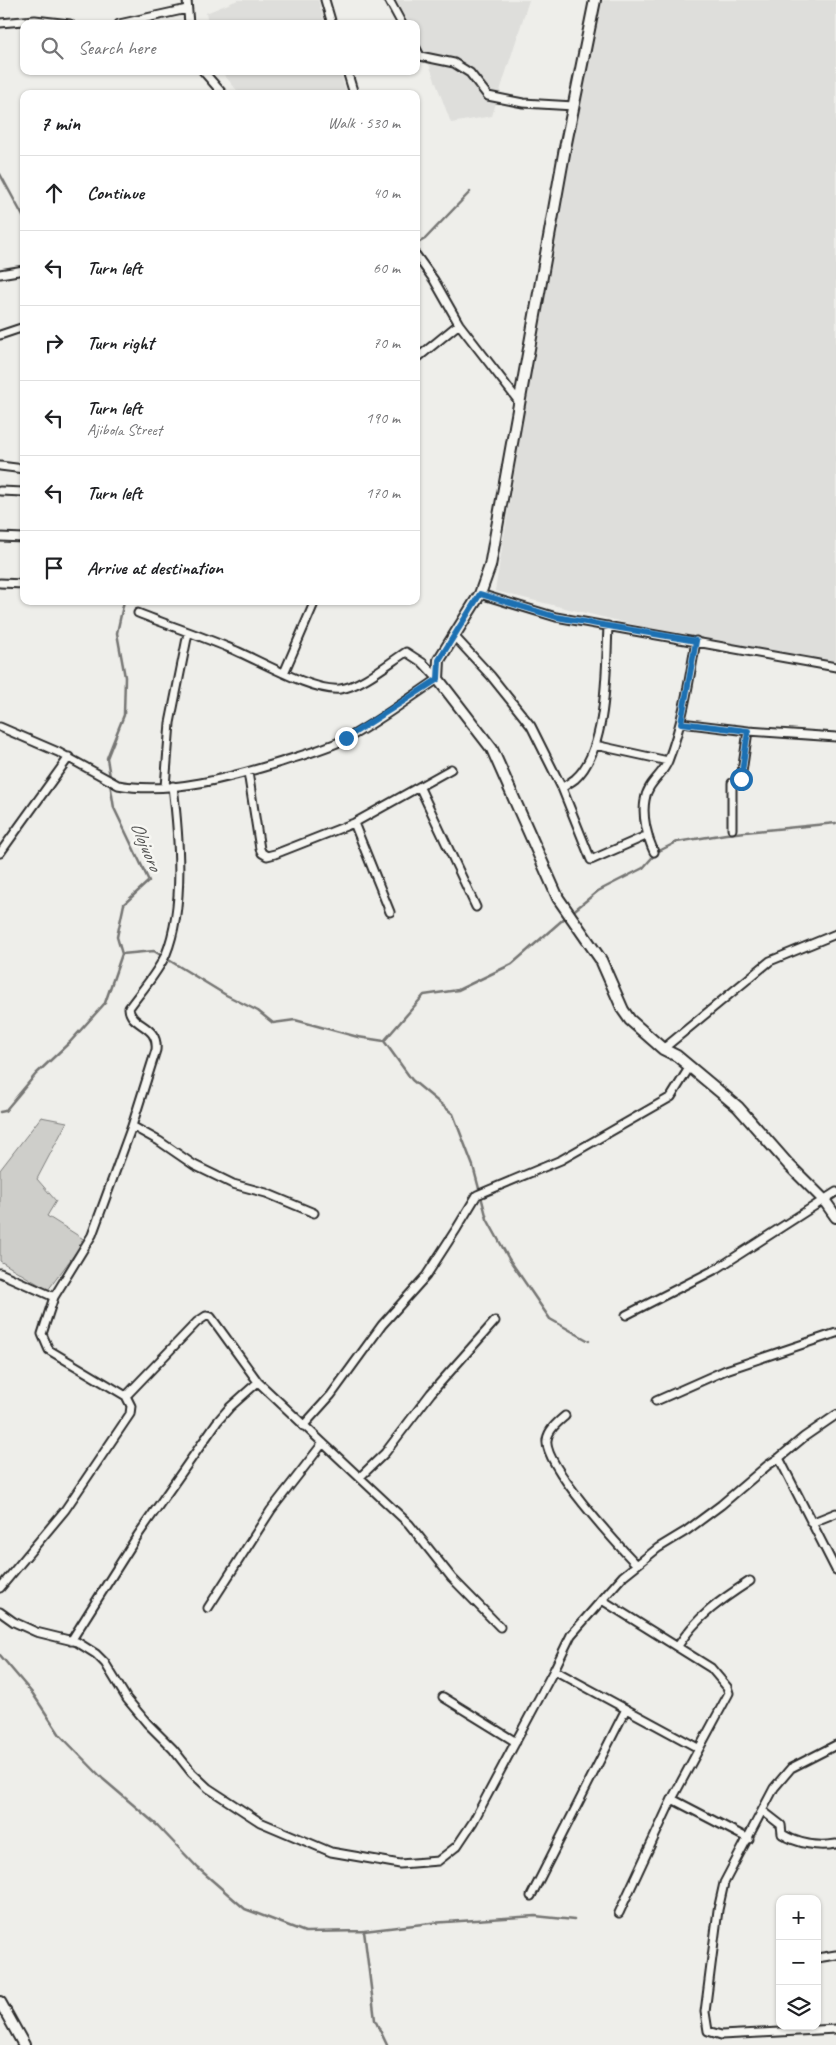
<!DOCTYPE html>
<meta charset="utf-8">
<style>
body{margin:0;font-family:Caveat,sans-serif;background:#f2f2f2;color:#202124}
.controls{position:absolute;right:15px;bottom:15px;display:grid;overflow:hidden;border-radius:10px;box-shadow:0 1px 4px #0004}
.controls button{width:45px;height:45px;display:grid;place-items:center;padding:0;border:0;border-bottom:1px solid #e0e0e0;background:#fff;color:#202124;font:25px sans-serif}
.stop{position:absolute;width:15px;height:15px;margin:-11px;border:4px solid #1f6fb2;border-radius:50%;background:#fff}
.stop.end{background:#1f6fb2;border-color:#fff;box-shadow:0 1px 5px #0008}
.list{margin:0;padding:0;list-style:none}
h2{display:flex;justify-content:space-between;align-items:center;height:65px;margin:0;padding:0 20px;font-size:21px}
h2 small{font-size:16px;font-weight:400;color:#757577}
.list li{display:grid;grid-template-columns:32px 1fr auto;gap:15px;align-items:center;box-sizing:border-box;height:75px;padding:0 20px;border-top:1px solid #e0e0e0}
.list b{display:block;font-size:19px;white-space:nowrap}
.list p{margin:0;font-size:16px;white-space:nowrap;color:#757577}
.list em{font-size:16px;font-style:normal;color:#757577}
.icon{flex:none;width:28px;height:28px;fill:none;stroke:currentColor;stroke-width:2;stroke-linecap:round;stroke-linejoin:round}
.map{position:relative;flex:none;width:836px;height:2045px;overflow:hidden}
.search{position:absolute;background:#fff;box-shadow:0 1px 4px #0004;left:20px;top:20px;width:400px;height:55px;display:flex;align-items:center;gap:12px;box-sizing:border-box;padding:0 18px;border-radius:10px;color:#757577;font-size:19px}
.panel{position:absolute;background:#fff;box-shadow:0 1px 4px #0004;left:20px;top:90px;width:400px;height:515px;border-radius:10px}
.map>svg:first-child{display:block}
</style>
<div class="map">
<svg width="836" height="2045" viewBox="0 0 836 2045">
<rect width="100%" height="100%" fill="#eeeeea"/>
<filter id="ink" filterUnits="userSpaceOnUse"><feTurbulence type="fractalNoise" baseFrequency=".02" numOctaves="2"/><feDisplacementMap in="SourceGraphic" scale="10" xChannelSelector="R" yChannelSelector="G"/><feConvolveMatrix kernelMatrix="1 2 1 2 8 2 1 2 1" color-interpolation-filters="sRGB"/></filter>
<g filter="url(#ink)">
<path fill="#dededb" d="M 238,0 L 318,0 L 325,24 L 208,24 L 206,13 Z
M 395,0 L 529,0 L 492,116 L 451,123 L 424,51 L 416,37 L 416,24 L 409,24 Z
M 591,0 L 836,0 L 836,665 L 730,648 L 495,591 Z
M 221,71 L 340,71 L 347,94 L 240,94 Z"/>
<path fill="#cececa" stroke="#7c7c7a" d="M 41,1117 L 67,1122 L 37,1179 L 56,1201 L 47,1216 L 85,1240 L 48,1290 L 0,1261 L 0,1170 Z"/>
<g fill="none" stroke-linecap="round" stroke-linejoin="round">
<path stroke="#757573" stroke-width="2.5" d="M 0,174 L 24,218
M 416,244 L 425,239 L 470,192
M 110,777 L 107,758 L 124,715 L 125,677 L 117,633 L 124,601
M 571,913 L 598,891 L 643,868 L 657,852 L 677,842 L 726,834 L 836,823
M 122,954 L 154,951 L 226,995 L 258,1011 L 273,1023 L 295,1020 L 358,1037 L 384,1041 L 424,995 L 458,990 L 512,964 L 567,916
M 384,1041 L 412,1080 L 453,1114 L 473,1166 L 487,1219 L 509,1259 L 550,1319 L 589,1341
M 0,1112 L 5,1111 L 36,1074 L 70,1042 L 105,1003 L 122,954 L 117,937 L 124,904 L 149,881 L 114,808 L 110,783
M 0,1655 L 33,1694 L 60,1735 L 103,1779 L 158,1826 L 198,1868 L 245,1909 L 305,1932 L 364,1931 L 375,2020 L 387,2045
M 364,1931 L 431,1923 L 535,1916 L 574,1920"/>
<g stroke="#2b2b2b" stroke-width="11">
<path id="street" d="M 187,0 L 189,24
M 325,0 L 332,24
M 389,0 L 402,24
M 0,23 L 35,20 L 70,24
M 119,24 L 187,9
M 416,48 L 420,56 L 454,63 L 470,73 L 488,96 L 523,103 L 574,106
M 203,71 L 223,94
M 347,71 L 354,94
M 416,255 L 434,280 L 459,324 L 520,403
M 0,274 L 24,270
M 0,335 L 24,327
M 416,359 L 459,324
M 0,466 L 24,469
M 0,491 L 24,492
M 0,537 L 24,538
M 0,583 L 24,584
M 480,594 L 556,617 L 836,667
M 454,636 L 491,676 L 531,726 L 562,788 L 591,860 L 648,835
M 284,673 L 315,601
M 681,723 L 748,731 L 836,737
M 0,727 L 58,752 L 118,785 C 170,795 232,777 281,762 C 303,755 325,749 346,739 C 378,722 408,699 438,679 L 423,663 L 406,652 C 389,663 360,687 340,689 C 311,692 256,658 227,647 C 198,635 168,625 138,613
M 595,745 L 668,761
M 248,772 L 260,849 L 262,853 L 267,856 L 275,854 L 354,823 L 451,769
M 165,787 L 170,723 L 188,633
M 420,788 L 476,907
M 562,788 C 566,785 571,782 575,779 C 608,750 606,667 608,626
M 354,823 L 390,912
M 732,829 L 732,783 L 741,779 L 748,731
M 654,852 C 647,837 642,816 645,800 C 647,783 663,775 668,761 C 683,722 689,682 696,641
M 0,853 L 69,757
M 663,1049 L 770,961 L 836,934
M 132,1126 L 159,1141 L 194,1165 L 233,1184 L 266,1193 L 314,1213
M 0,1273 L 54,1297
M 626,1315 L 718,1268 L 836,1192
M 126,1396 L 197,1322 L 206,1316 L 211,1317 L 258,1382 L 409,1524 L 452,1578 L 500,1627
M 656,1401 L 726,1370 L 836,1333
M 565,1416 C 558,1422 548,1430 547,1440 C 543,1464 618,1545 636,1564
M 303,1426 L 331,1395 L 382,1325 L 426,1276 L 457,1228 L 477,1195 L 561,1160 L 671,1097 L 689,1068
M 779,1458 L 836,1570
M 360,1477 L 385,1453 L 431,1393 L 495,1321
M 811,1523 L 836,1513
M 0,1588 L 65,1510 L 130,1414 L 131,1406 L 126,1396 L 49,1350 L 42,1334 L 54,1297 L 92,1235 L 132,1126 L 156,1050 C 159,1024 130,1027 129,1008 C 141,991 157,974 166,954 C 185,907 179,837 173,786
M 602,1600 L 711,1668 L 727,1687 L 729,1693 L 672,1799 L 619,1913
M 208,1608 L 271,1510 L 323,1443
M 0,1612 L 14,1622 L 36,1632 L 77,1642 L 96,1654 L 105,1663 L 127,1699 L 147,1723 L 173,1749 L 192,1773 L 208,1788 L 260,1822 L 331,1852 L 400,1864 L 438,1861 L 457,1846 L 473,1822 L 554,1670 L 571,1635 L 623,1576 L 658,1548 L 686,1531 L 721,1505 L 768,1465 L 779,1458 L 804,1437 L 836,1415
M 71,1641 L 138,1535 L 217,1422 L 230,1407 L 258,1382
M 678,1646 C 696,1617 722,1599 750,1581
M 554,1670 L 698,1748
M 443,1697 L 516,1742
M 836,1745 L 791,1768 L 774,1788 L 724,1883 L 718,1910 L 705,2012 L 708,2031 L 721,2035 L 836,2029
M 672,1799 L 749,1839
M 763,1811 L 781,1825 L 782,1834 C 798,1844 818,1847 836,1844
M 531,1896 L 626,1709
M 817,1958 L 836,1955"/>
</g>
<g stroke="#2b2b2b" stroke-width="14">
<path id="secondary" d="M 595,0 L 565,148 L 490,566 L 480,594 L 439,660 L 438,679 L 492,749 L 558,898 L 601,960 L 623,1010 L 630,1020 L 663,1049 L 677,1056 L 738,1107 L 788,1164 L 824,1200 L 836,1217
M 0,2002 L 24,2045"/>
</g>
<use href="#street" stroke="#f6f6f2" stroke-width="7"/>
<use href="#secondary" stroke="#f6f6f2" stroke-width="10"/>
</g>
</g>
<g fill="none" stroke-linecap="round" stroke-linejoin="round" filter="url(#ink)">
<path stroke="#1f6fb2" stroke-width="6" d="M 346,738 L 438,679 L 439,660 L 480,594 L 556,617 L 696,641 L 681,723 L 748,731 L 741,779"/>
</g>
<g text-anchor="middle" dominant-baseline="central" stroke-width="5" stroke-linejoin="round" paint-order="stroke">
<g font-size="19" font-style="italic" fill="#565655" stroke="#f6f6f2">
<text transform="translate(146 846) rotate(67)">Olojuoro</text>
</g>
</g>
</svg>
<div class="controls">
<button>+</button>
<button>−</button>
<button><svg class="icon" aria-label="layers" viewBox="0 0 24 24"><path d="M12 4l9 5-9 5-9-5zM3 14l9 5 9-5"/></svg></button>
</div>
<div class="stop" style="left:741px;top:779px"></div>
<div class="stop end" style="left:346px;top:738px"></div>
<div class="search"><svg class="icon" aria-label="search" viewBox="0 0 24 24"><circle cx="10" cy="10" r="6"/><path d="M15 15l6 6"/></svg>Search here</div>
<section class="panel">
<h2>7 min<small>Walk · 530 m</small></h2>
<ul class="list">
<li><svg class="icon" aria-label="ahead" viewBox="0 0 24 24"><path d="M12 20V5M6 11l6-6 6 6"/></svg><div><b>Continue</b></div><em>40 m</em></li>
<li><svg class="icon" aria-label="left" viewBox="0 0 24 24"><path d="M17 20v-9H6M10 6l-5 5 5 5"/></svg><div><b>Turn left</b></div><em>60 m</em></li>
<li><svg class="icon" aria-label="right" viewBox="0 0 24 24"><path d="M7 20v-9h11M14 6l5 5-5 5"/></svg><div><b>Turn right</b></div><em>70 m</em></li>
<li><svg class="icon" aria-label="left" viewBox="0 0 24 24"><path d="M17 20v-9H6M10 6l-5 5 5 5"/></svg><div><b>Turn left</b><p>Ajibola Street</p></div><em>190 m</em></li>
<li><svg class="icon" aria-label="left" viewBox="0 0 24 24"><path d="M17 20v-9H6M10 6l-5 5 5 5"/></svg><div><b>Turn left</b></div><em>170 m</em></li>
<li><svg class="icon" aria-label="arrive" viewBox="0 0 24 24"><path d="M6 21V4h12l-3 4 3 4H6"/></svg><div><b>Arrive at destination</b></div></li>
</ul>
</section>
</div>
